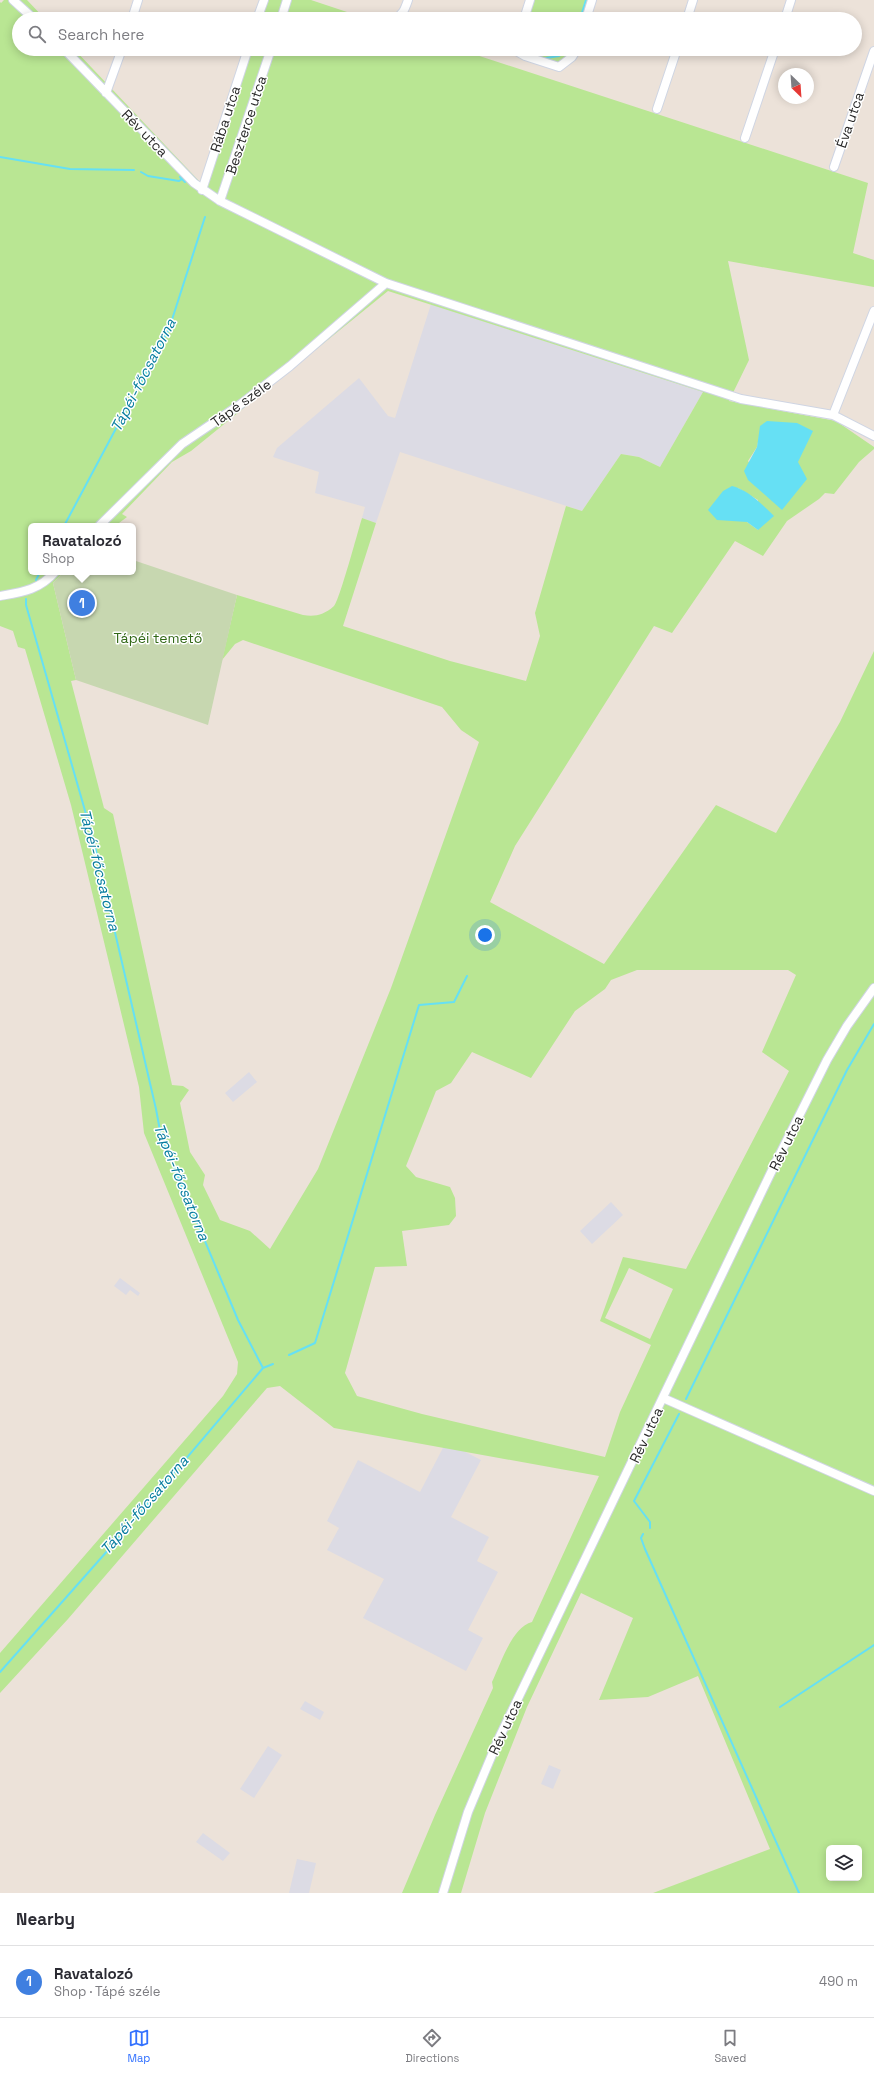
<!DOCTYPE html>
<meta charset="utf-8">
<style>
body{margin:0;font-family:"Space Grotesk",sans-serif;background:#f7f7f7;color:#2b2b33}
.controls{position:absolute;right:12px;bottom:12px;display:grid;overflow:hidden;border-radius:6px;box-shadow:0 2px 10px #0003}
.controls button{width:36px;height:36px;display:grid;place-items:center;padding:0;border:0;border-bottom:1px solid #e1e1e2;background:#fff;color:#2b2b33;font:20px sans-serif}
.compass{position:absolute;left:778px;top:68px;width:36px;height:36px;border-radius:50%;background:#fff;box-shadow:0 2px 10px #0003;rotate:155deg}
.you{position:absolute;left:485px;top:935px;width:14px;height:14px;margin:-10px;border:3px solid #fff;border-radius:50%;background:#1a73e8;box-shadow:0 0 0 6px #1a73e833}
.badge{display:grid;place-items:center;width:26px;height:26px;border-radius:50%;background:#3372ff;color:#fff;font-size:13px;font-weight:700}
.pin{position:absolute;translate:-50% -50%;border:2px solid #fff;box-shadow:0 1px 4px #0006}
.popup{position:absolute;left:28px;top:523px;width:108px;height:52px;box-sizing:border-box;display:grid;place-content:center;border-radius:6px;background:#fff;filter:drop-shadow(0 1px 3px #0005);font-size:13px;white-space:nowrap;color:#7c7c81}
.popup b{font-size:15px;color:#2b2b33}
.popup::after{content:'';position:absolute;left:50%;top:100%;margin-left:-8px;border:8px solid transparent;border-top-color:#fff}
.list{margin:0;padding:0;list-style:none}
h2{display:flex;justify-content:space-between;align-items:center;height:52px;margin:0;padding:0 16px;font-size:17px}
h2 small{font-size:13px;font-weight:400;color:#7c7c81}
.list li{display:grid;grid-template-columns:26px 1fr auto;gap:12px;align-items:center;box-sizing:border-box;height:72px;padding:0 16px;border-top:1px solid #e1e1e2}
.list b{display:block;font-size:15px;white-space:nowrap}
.list p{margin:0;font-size:13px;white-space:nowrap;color:#7c7c81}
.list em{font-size:13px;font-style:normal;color:#7c7c81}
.icon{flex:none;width:22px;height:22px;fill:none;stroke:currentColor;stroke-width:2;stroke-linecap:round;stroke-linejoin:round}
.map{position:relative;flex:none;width:874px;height:1893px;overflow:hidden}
.search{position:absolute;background:#fff;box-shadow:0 2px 10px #0003;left:12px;right:12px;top:12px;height:44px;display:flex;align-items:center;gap:10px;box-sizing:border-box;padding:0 14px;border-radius:22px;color:#7c7c81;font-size:15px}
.sheet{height:124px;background:#fff}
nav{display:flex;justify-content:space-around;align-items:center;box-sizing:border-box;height:56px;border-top:1px solid #e1e1e2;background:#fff;font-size:11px;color:#7c7c81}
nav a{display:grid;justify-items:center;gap:2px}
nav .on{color:#3372ff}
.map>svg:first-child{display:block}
</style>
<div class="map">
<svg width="874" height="1893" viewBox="0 0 874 1893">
<rect width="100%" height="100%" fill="#ece2d9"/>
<path fill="#dcdbe4" d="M 431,304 L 703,392 L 660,467 L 639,457 L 621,454 L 582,511 L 400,452 L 376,523 L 362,518 L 365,507 L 315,493 L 319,472 L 273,457 L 277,448 L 359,378 L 388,416 L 395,418 Z
M 249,1072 L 257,1082 L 233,1102 L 225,1093 Z
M 611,1202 L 623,1215 L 592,1244 L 580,1231 Z
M 120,1278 L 140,1293 L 138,1296 L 130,1290 L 126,1295 L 114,1286 Z
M 446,1442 L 481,1460 L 451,1517 L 489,1537 L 477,1561 L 498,1572 L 468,1630 L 483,1638 L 466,1671 L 363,1618 L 384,1579 L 327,1550 L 339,1528 L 327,1521 L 358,1460 L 420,1492 Z
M 305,1701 L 324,1712 L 320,1720 L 300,1709 Z
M 268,1746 L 282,1755 L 254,1798 L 240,1789 Z
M 549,1765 L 561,1770 L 553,1789 L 541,1784 Z
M 203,1833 L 230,1853 L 223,1861 L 196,1842 Z
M 297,1859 L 316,1863 L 309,1893 L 289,1893 Z"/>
<path fill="#b9e693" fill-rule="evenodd" d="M 4,0 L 27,0 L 45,19 L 19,19 L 19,49 L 74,49 L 201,183 L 244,49 L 458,49 L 868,183 L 853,253 L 874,260 L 874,287 L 728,261 L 749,360 L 729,401 L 836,421 L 874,447 L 874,449 L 859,462 L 834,494 L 825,493 L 819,499 L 787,521 L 763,556 L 735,541 L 672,633 L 654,626 L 515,846 L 490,902 L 604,964 L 716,805 L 776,833 L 840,722 L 874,651 L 874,1893 L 653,1893 L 770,1849 L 698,1676 L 648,1697 L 599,1700 L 633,1618 L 581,1593 L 527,1707 L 485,1813 L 461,1893 L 402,1893 L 435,1815 L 493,1688 L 492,1682 C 501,1663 512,1627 532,1622 L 599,1476 L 334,1428 L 280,1386 L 267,1388 L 68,1619 L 0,1693 L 0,1653 L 223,1396 L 237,1374 L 238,1362 L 144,1133 L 139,1087 L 71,805 L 25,649 L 18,647 L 13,631 L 0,626 L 0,2 L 1,3 ZM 388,291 L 703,392 L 660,467 L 639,457 L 621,454 L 582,511 L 566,506 L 535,613 L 540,636 L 526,681 L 450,661 L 343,626 L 376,523 L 362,518 C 358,531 339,602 334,606 C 324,615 315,617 303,615 L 237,595 L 222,660 L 235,644 L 243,640 L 442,707 L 461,730 L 479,742 L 391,988 L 318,1169 L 270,1249 L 250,1231 L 220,1220 L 203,1185 L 205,1175 L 190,1152 L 180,1103 L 189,1090 L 183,1086 L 172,1085 L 113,814 L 104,808 L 71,681 L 76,680 L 53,583 L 64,572 L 31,572 L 31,526 L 115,526 L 127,517 L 122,514 L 172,462 L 191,451 ZM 759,437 L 782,510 L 748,461 L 757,447 ZM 738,488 L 758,500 L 758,530 L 747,522 ZM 637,970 L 788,970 L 796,975 L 762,1052 L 789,1071 L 686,1269 L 623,1257 L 600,1321 L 651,1345 L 620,1412 L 605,1457 L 422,1414 L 357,1396 L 345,1373 L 375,1267 L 407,1266 L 402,1231 L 449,1225 L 456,1216 L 455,1198 L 450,1187 L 416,1177 L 406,1166 L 436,1091 L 451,1083 L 472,1052 L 531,1078 L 575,1011 L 605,989 L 611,980 ZM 629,1268 L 673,1289 L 650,1339 L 605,1318 ZM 829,1848 L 859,1848 L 859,1878 L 829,1878 Z
M 260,0 L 311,0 L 368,19 L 254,19 Z
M 533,0 L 592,0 L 585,19 L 526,19 Z
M 521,49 L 575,49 L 561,64 L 525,53 Z"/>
<path fill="#c7d7b0" d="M 133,560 L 237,595 L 208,725 L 76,680 L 53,583 L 64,572 L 133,572 Z"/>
<path fill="#66e0f4" d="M 767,421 L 797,423 L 813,431 L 798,462 L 807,479 L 782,510 L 748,480 L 744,471 L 757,447 L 760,426 Z
M 732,486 C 748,490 762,504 774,516 L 758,530 L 747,522 L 717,520 L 708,510 L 723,491 Z"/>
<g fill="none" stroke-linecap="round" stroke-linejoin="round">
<path stroke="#66e0f4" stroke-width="2" d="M 580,19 L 586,0
M 546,58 L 559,56 L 569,49
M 0,157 L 70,169 L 134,170
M 141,172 L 148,176 L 179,181 L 182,179
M 180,177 L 185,182
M 64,526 L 169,329 L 205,217
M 36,580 L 40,572
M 26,599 L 26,605 L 94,842 L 156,1109 L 161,1136 L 238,1320 L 263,1368
M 289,1355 L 315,1343 L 419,1005 L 454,1002 L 467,976
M 686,1399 L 847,1070 L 874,1024
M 650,1528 L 650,1522 L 634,1501 L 679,1414
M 643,1534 L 641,1538 L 645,1549 L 799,1893
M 0,1672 L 117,1540 L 263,1368 L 273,1364
M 780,1707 L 874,1645"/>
<g stroke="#cfd5e3" stroke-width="10">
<path id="minor" d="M 13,0 L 34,19
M 132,19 L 138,0
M 257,19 L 264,0
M 281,19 L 287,0
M 394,19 C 403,15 405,9 408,0
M 524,19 L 530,0
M 586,19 L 592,0
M 687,19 L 693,0
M 785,19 L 791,0
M 64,49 L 194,183 L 220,201 L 386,283 L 741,399 L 833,415 L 874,436
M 518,49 L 518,52 L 525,56 L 559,67 L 572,57 L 577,49
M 106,93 L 122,49
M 657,109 L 677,49
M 745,138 L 775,49
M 834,167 L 874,51
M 202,190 L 248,49
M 220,201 L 271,49
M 833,415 L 874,311
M 99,526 L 182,444 L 241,404 L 290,366 L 386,283
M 0,596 C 23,592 39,590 55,572
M 663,1398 L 874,1491
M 443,1893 L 468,1812 L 499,1738 L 776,1162 L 827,1060 L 847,1026 L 874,988"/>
</g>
<use href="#minor" stroke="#fff" stroke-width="8"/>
</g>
<g text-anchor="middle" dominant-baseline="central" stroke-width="3" stroke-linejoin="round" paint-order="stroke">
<g font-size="14" fill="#292929" stroke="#fff">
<text transform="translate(225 119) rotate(-72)">Rába utca</text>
<text transform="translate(850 120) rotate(-71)">Éva utca</text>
<text transform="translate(246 125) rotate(-72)">Beszterce utca</text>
<text transform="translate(145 133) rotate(46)">Rév utca</text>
<text transform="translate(241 403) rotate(-36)">Tápé széle</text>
<text transform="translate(786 1143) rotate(-64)">Rév utca</text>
<text transform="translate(646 1435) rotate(-65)">Rév utca</text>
<text transform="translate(505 1727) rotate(-65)">Rév utca</text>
</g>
<g font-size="14" fill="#316816" stroke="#fff">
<text x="158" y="638">Tápéi temető</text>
</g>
<g font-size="15" font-style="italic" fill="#077d9f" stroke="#fff">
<text transform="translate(143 375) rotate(-63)">Tápéi-főcsatorna</text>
<text transform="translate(100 870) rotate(76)">Tápéi-főcsatorna</text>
<text transform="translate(182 1182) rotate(68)">Tápéi-főcsatorna</text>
<text transform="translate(144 1505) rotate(-49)">Tápéi-főcsatorna</text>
</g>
</g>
</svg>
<div class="controls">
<button><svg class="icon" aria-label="layers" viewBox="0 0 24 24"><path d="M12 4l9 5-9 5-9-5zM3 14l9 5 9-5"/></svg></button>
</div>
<svg class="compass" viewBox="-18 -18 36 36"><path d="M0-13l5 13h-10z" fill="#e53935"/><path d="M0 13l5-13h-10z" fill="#7c7c81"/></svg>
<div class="you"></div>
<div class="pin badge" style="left:82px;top:603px;background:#3f7fe0">1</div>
<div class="popup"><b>Ravatalozó</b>Shop</div>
<div class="search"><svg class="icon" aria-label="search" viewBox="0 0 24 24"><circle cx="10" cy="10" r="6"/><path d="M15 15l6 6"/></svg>Search here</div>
</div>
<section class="sheet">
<h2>Nearby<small></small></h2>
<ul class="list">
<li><span class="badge" style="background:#3f7fe0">1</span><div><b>Ravatalozó</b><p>Shop · Tápé széle</p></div><em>490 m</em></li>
</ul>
</section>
<nav>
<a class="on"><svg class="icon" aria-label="map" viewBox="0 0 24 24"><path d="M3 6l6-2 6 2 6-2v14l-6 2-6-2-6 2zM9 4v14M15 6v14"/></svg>Map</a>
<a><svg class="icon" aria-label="directions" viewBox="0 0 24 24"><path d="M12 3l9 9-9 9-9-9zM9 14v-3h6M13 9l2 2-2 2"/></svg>Directions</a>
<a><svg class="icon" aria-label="saved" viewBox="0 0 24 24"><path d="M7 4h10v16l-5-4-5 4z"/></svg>Saved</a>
</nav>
